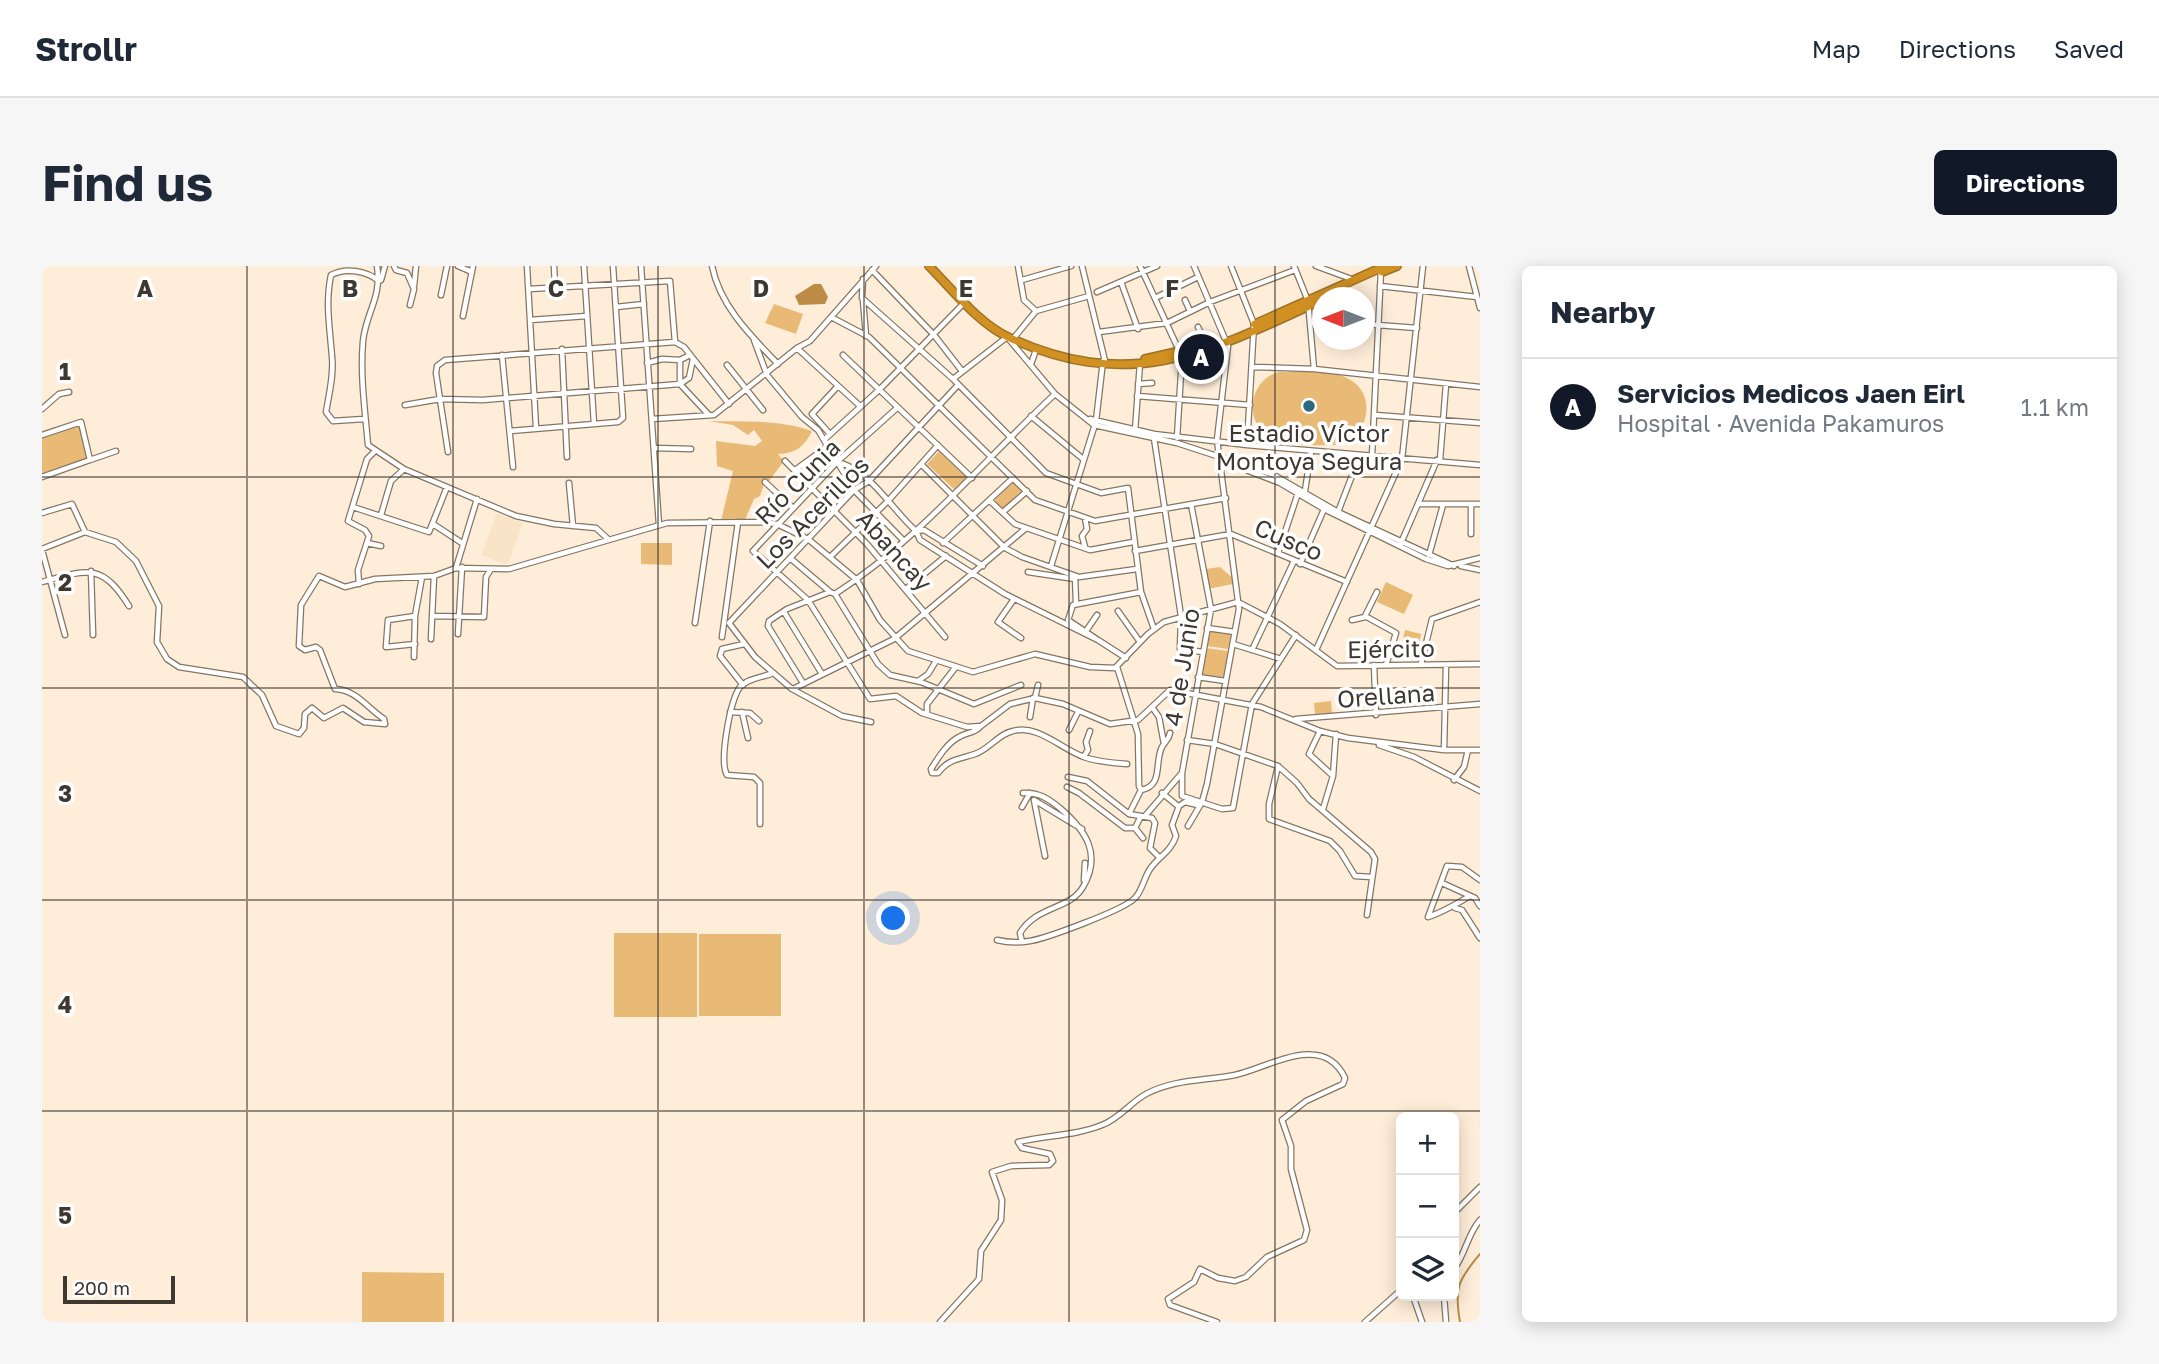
<!DOCTYPE html>
<meta charset="utf-8">
<style>
body{margin:0;font-family:"Golos Text",sans-serif;background:#f6f6f7;color:#1f2937}
.controls{position:absolute;right:21px;bottom:21px;display:grid;overflow:hidden;border-radius:10px;box-shadow:0 4px 18px #0003}
.controls button{width:63px;height:63px;display:grid;place-items:center;padding:0;border:0;border-bottom:2px solid #e0e1e3;background:#fff;color:#1f2937;font:35px sans-serif}
.compass{position:absolute;left:1270px;top:21px;width:63px;height:63px;border-radius:50%;background:#fff;box-shadow:0 4px 18px #0003;rotate:270deg}
.scale{position:absolute;left:21px;bottom:18px;width:112px;box-sizing:border-box;padding-left:7px;border:4px solid #3e3830;border-top:0;font-size:19px;line-height:24px;white-space:nowrap;color:#3e3830;-webkit-text-stroke:5px #fff;paint-order:stroke}
.you{position:absolute;left:852px;top:653px;width:24px;height:24px;margin:-18px;border:5px solid #fff;border-radius:50%;background:#1a73e8;box-shadow:0 0 0 10px #1a73e833}
.badge{display:grid;place-items:center;width:46px;height:46px;border-radius:50%;background:#111827;color:#fff;font-size:23px;font-weight:700}
.pin{position:absolute;translate:-50% -50%;border:4px solid #fff;box-shadow:0 2px 7px #0006}
.list{margin:0;padding:0;list-style:none}
h2{display:flex;justify-content:space-between;align-items:center;height:91px;margin:0;padding:0 28px;font-size:30px}
h2 small{font-size:23px;font-weight:400;color:#747a83}
.list li{display:grid;grid-template-columns:46px 1fr auto;gap:21px;align-items:center;box-sizing:border-box;height:98px;padding:0 28px;border-top:2px solid #e0e1e3}
.list b{display:block;font-size:26px;white-space:nowrap}
.list p{margin:0;font-size:23px;white-space:nowrap;color:#747a83}
.list em{font-size:23px;font-style:normal;color:#747a83}
.icon{flex:none;width:38px;height:38px;fill:none;stroke:currentColor;stroke-width:2;stroke-linecap:round;stroke-linejoin:round}
.map{position:relative;flex:none;width:1438px;height:1056px;overflow:hidden;border-radius:10px}
header{display:flex;align-items:center;gap:42px;box-sizing:border-box;height:98px;padding:0 35px;background:#fff;border-bottom:2px solid #e0e1e3}
header strong{font-size:33px}
nav{display:flex;gap:38px;margin-inline-start:auto;font-size:24px}
.intro{display:flex;align-items:center;justify-content:space-between;box-sizing:border-box;height:168px;padding:0 42px}
h1{margin:0;font-size:49px}
.button{padding:18px 32px;border-radius:10px;background:#111827;color:#fff;font-size:24px;font-weight:700}
main{display:flex;gap:42px;padding:0 42px}
aside{flex:1;background:#fff;border-radius:10px;box-shadow:0 4px 18px #0003}
.map>svg:first-child{display:block}
</style>
<header>
<strong>Strollr</strong>
<nav><a>Map</a><a>Directions</a><a>Saved</a></nav>
</header>
<div class="intro"><h1>Find us</h1><a class="button">Directions</a></div>
<main>
<div class="map">
<svg width="1438" height="1056" viewBox="0 0 1438 1056">
<rect width="100%" height="100%" fill="#feedd8"/>
<path fill="#f9e4c8" d="M 455,247 L 481,257 L 467,296 L 463,298 L 439,289 Z"/>
<path fill="#e9b976" d="M 732,38 L 761,48 L 754,68 L 723,57 Z
M 1237,106 C 1258,107 1288,102 1307,113 C 1338,130 1325,177 1290,179 C 1273,180 1242,179 1226,169 C 1200,153 1209,113 1237,106 Z
M 666,155 C 702,156 735,153 770,165 C 762,181 754,187 736,188 L 742,195 L 727,215 L 723,215 L 718,230 L 712,233 L 702,256 L 679,255 L 691,205 L 675,200 L 674,175 L 713,180 L 720,175 L 712,164 L 706,169 L 691,159 Z
M 38,157 L 47,194 L 0,209 L 0,170 Z
M 898,184 L 926,209 L 914,225 L 885,198 Z
M 971,216 L 980,224 L 960,244 L 951,236 Z
M 599,277 L 630,277 L 630,299 L 599,298 Z
M 1178,301 L 1192,313 L 1191,318 L 1166,323 L 1164,303 Z
M 1344,316 L 1371,329 L 1362,348 L 1335,336 Z
M 1167,364 L 1189,368 L 1186,383 L 1165,380 Z
M 1363,364 L 1379,368 L 1374,392 L 1358,389 Z
M 1163,382 L 1186,385 L 1181,412 L 1158,409 Z
M 1289,435 L 1290,447 L 1273,448 L 1272,437 Z
M 572,667 L 655,667 L 655,751 L 572,751 Z
M 657,668 L 739,668 L 739,750 L 657,750 Z
M 320,1006 L 402,1007 L 402,1056 L 320,1056 Z"/>
<path fill="#bc8c46" d="M 772,18 L 779,18 L 786,31 L 783,38 L 757,39 L 753,30 Z"/>
<g fill="none" stroke-linecap="round" stroke-linejoin="round">
<path stroke="#bc8c46" stroke-width="2" d="M 1418,1056 C 1412,1022 1416,1014 1438,988"/>
<g stroke="#847663" stroke-width="7">
<path id="minor" d="M 335,0 C 340,32 324,46 321,75 C 318,110 323,144 326,179 L 362,203 L 474,250 L 512,258 L 554,262 L 566,273
M 352,0 L 354,4 L 365,7 L 372,23 L 368,39
M 416,0 L 430,6
M 485,0 L 494,162
M 512,0 L 513,21
M 542,0 L 552,158
M 599,0 L 617,259
M 670,0 C 678,40 709,70 736,98
M 976,0 L 982,34 L 994,45 L 1047,30
M 1040,0 L 1063,95
M 1098,0 L 1140,91 L 1135,172
M 1189,0 L 1212,58 L 1205,179
M 1252,0 L 1266,35 L 1272,103
M 1274,0 L 1312,14
M 1427,0 L 1438,42
M 830,4 L 892,69 L 920,105
M 821,13 L 820,32 L 911,113 L 1004,207 L 1059,227 L 1086,222 L 1099,326 L 1112,363
M 339,14 L 343,0
M 980,14 L 1029,0
M 1079,16 L 1096,63
M 372,20 L 374,0
M 1338,20 L 1435,31
M 487,23 L 628,15 L 633,76
M 1055,26 L 1115,0
M 399,29 L 405,0
M 1113,32 L 1156,11
M 821,34 L 824,70
M 1143,34 L 1148,45
M 574,41 L 602,38
M 421,50 L 431,0
M 789,51 L 827,71 L 993,234 L 1053,255 L 1184,232
M 488,54 L 545,50
M 1268,57 L 1280,57
M 1322,58 L 1375,62
M 1156,61 L 1164,78
M 1057,66 L 1125,57 L 1168,36 L 1253,4
M 971,73 L 994,45
M 712,74 L 725,109 L 760,151 L 776,164 L 795,196 C 829,204 849,243 874,265 L 882,264 L 941,300
M 755,82 L 818,140
M 520,83 L 525,191
M 460,89 L 471,201
M 801,89 L 930,212
M 651,93 L 647,112 L 638,118 L 666,148
M 605,97 L 620,93 L 638,94
M 989,98 L 994,84
M 685,99 L 721,144
M 1211,101 L 1272,103 L 1438,121
M 911,113 L 965,71 L 1013,128 L 1052,159 L 1135,177 L 1230,208 L 1296,246 L 1412,300
M 1096,118 L 1110,117
M 1095,130 L 1208,139
M 363,139 L 398,133 L 441,134 L 638,118 L 638,94 L 648,89
M 855,142 L 795,196 L 711,285 L 766,334 L 828,433 L 854,430 L 880,447 L 925,461 L 939,460 L 968,438 L 993,432 L 1021,438 L 1068,458 L 1096,454 L 1128,424 L 1219,441 L 1278,465 L 1306,472 L 1402,484 L 1438,484
M 0,143 L 17,128 L 27,126
M 1333,149 L 1438,157
M 989,150 L 1041,193
M 322,153 L 291,155 L 284,146 C 287,128 292,109 290,91 C 288,63 283,37 289,9 C 304,1 325,5 337,15
M 610,153 L 672,149 L 755,82 L 768,75 L 834,0
M 1048,153 L 1112,168 L 1205,179 L 1438,199
M 468,165 L 576,156 L 581,152 L 571,0
M 1093,165 L 1098,97
M 788,168 L 770,148 L 796,120
M 0,169 L 39,156 L 48,194 L 0,211
M 1112,172 L 1139,350 L 1138,383 L 1161,386
M 783,173 L 838,123 L 922,37
M 613,182 L 649,183
M 406,186 L 394,107 L 395,100 L 403,94 L 633,76 L 642,81 L 687,138
M 1330,190 L 1339,4
M 48,194 L 74,185
M 1178,194 L 1238,217 L 1282,243 L 1384,293 L 1406,300 L 1438,292
M 1398,194 L 1404,118
M 743,195 L 825,278 L 903,371
M 796,197 L 812,224 L 861,274
M 879,198 L 963,282 L 980,291 L 1037,311 L 1095,303
M 753,204 L 786,180
M 723,216 L 751,242
M 527,217 L 531,260
M 948,235 L 973,258 L 1048,284 L 1091,276
M 1149,238 L 1169,343 L 1140,507 L 1140,530 L 1180,543 L 1191,542 L 1210,438 L 1254,369
M 1378,238 L 1438,238
M 1429,238 L 1429,268
M 311,241 L 387,266 L 405,221
M 961,246 L 985,225
M 1296,246 L 1318,189
M 0,247 L 30,238 L 43,266
M 339,249 L 349,215 L 362,203
M 1043,252 L 1045,263 L 1040,270 L 1043,281
M 721,256 L 739,230
M 391,258 L 420,277
M 874,265 L 878,274 L 963,328 L 1056,374 L 1084,392
M 325,277 L 339,280
M 901,277 L 971,212
M 1359,277 L 1395,194
M 0,283 L 43,266 L 74,276 L 94,295 L 117,340 L 115,376 L 125,393 L 137,401 L 201,411 L 220,429 L 234,460 L 257,468 L 262,462 L 263,448 L 270,442 L 282,452 L 301,442 L 322,456 L 343,458 L 342,453 C 325,442 315,424 293,423 L 278,384 L 274,381 L 263,384 L 257,380 L 259,339 L 277,310 L 303,321 L 333,313 L 392,310 L 414,302 L 467,303 L 625,257 L 721,256 L 735,258 L 766,273 L 815,314 L 838,354 L 866,385 L 931,406 L 993,388 L 1048,401 L 1073,402 L 1106,368 L 1122,356 L 1196,336
M 0,284 L 23,369
M 1093,285 L 1189,268 L 1305,316
M 1236,287 L 1256,227 L 1263,225 L 1269,185
M 1387,289 L 1401,239
M 788,291 L 846,235 L 896,179
M 748,292 L 787,325
M 1258,298 L 1283,241
M 1009,300 L 1054,155 L 1061,95
M 1419,300 L 1438,304
M 414,302 L 435,233
M 49,305 L 51,369
M 986,306 L 1033,313
M 1033,310 L 1034,338
M 0,316 C 46,303 60,297 87,340
M 317,318 L 316,304 L 327,270 L 323,264 L 306,255 L 325,193 L 333,185
M 865,322 L 904,290
M 1335,326 L 1323,350 L 1354,367 L 1344,399
M 793,328 L 836,398 L 848,409 L 879,416 L 932,438 L 979,419
M 972,333 L 956,356 L 979,372
M 1196,336 L 1238,358 L 1295,400 L 1438,398
M 1076,345 L 1098,376
M 742,346 L 780,408
M 390,350 L 442,351 L 444,311 L 449,303
M 1310,354 L 1323,351
M 653,357 L 668,255
M 1165,362 L 1193,366
M 1044,365 L 1055,349
M 416,368 L 420,301
M 680,371 L 696,256
M 1053,372 L 1026,354 L 1031,339 L 1099,326
M 389,373 L 392,310
M 373,378 L 344,381 L 346,354 L 373,350
M 1191,378 L 1239,393
M 1210,384 L 1252,295
M 1274,384 L 1360,193 L 1381,0
M 372,391 L 373,350 L 380,311
M 1379,398 L 1390,353 L 1438,336
M 1332,399 L 1334,449
M 1075,401 L 1096,468 L 1097,520 L 1099,524 C 1122,520 1112,496 1120,481 C 1123,475 1127,474 1128,467
M 1156,411 L 1183,415
M 876,415 L 886,408 L 894,395
M 761,417 L 726,360 L 727,355 L 745,343 L 788,326 L 793,328 C 877,274 941,195 1013,128
M 701,419 L 678,390 L 680,383 L 702,378
M 751,423 L 852,373 L 983,263
M 993,432 L 996,419
M 1110,441 L 1117,451 L 1122,478
M 688,446 L 708,447 L 717,455
M 700,446 L 706,472
M 885,447 L 885,438 L 913,402
M 988,451 L 991,432
M 1254,453 L 1438,438
M 829,456 L 800,450 L 750,423 L 713,391 L 687,357 L 812,224 L 827,215 L 915,120
M 938,461 C 931,468 925,466 917,471 C 905,477 896,492 889,503 L 890,507 L 896,507 C 906,493 918,493 933,488 C 948,483 956,468 971,465 C 996,458 1019,483 1042,491 C 1056,496 1070,497 1085,498
M 1027,464 L 1036,446
M 1278,465 L 1267,488 L 1290,509
M 1145,474 L 1173,478 L 1236,500 L 1255,517 L 1267,533 L 1329,586 L 1333,593 L 1325,649
M 1337,479 L 1372,491 L 1438,525
M 1402,484 L 1404,399
M 1042,490 L 1046,484 L 1044,476 L 1048,465
M 1236,500 L 1227,538 L 1227,553 L 1288,575 L 1298,585 L 1313,610 L 1329,611
M 1026,511 L 1045,515 L 1087,548 L 1110,552 L 1113,557 L 1108,582 L 1117,591
M 1412,514 L 1422,501 L 1426,484
M 1025,521 L 1037,527 L 1083,562 L 1093,562 L 1098,552
M 1120,527 L 1136,540
M 980,541 L 988,527
M 1281,543 L 1291,510 L 1294,468
M 1087,548 L 1099,524
M 1103,550 L 1139,508
M 718,558 L 718,517 L 712,511 L 685,509 C 677,495 688,435 698,421 C 705,413 720,411 729,408
M 1146,560 L 1160,536 L 1165,518 L 1197,343 L 1175,174 L 1186,80 L 1152,0
M 1093,562 L 1101,572
M 1003,590 L 992,534 L 1040,563
M 1042,614 L 1043,597
M 1400,617 L 1433,632 L 1438,640
M 1428,630 C 1414,638 1402,646 1386,651 L 1405,600 L 1420,601 L 1438,614
M 1413,642 L 1420,644 L 1438,672
M 955,674 C 967,677 976,677 988,675 C 1005,672 1082,644 1093,632 C 1100,625 1102,612 1108,603 C 1117,590 1129,586 1134,570 L 1130,559 L 1137,540 L 1143,536 L 1156,539
M 980,676 L 978,667 C 995,639 1028,644 1041,621 C 1060,588 1044,565 1019,543 C 1007,533 997,526 981,527
M 1412,947 L 1438,921
M 1412,1003 C 1424,987 1425,969 1438,954
M 1371,1030 L 1380,1056
M 1402,1030 L 1404,1056
M 898,1056 L 937,1013 L 939,985 L 959,954 L 960,934 L 950,906 L 969,900 L 1007,899 L 1011,895 L 1008,888 L 980,882 L 976,876 C 1004,869 1033,870 1060,859 C 1077,853 1089,836 1104,828 C 1132,813 1162,815 1193,809 C 1226,802 1281,765 1303,812 L 1301,818 L 1264,835 L 1240,854 L 1249,880 L 1249,903 L 1265,964 L 1262,974 L 1225,991 L 1204,1011 L 1193,1015 L 1176,1012 L 1158,1003 L 1152,1016 L 1126,1033 L 1128,1039 L 1175,1056
M 1323,1056 L 1359,1024"/>
</g>
<g stroke="#9d7127" stroke-width="10">
<path id="highway" d="M 887,0 C 910,23 936,57 966,71 C 1088,128 1168,86 1280,34
M 1340,6 L 1355,0
M 1213,58 L 1343,0
M 1103,93 L 1156,81"/>
</g>
<use href="#minor" stroke="#fff" stroke-width="4.5"/>
<use href="#highway" stroke="#d09022" stroke-width="7"/>
</g>
<path fill="none" stroke="#3e3830" stroke-width="2" stroke-opacity="0.55" d="M 205,0 L 205,1056M 411,0 L 411,1056M 616,0 L 616,1056M 822,0 L 822,1056M 1027,0 L 1027,1056M 1233,0 L 1233,1056M 0,211 L 1438,211M 0,422 L 1438,422M 0,634 L 1438,634M 0,845 L 1438,845"/>
<circle fill="#2b697f" stroke="#fff" stroke-width="2.5" cx="1267" cy="140" r="7"/>
<g text-anchor="middle" dominant-baseline="central" stroke-width="7" stroke-linejoin="round" paint-order="stroke">
<g font-size="24" fill="#3e3830" stroke="#fff">
<text x="1267" y="166">Estadio Víctor<tspan x="1267" dy="28">Montoya Segura</tspan></text>
</g>
<g font-size="24" fill="#3e3830" stroke="#fff">
<text transform="translate(755 215) rotate(-45)">Río Cunia</text>
<text transform="translate(770 246) rotate(-45)">Los Acerillos</text>
<text transform="translate(1247 273) rotate(23)">Cusco</text>
<text transform="translate(853 284) rotate(48)">Abancay</text>
<text transform="translate(1349 382) rotate(-1)">Ejército</text>
<text transform="translate(1139 401) rotate(-81)">4 de Junio</text>
<text transform="translate(1344 429) rotate(-4)">Orellana</text>
</g>
</g>
<g font-size="23" text-anchor="middle" font-weight="bold" fill="#3e3830" stroke="#fff" stroke-width="7" stroke-linejoin="round" paint-order="stroke">
<text x="103" y="31">A</text>
<text x="308" y="31">B</text>
<text x="514" y="31">C</text>
<text x="719" y="31">D</text>
<text x="924" y="31">E</text>
<text x="1130" y="31">F</text>
<text x="23" y="114">1</text>
<text x="23" y="325">2</text>
<text x="23" y="536">3</text>
<text x="23" y="747">4</text>
<text x="23" y="958">5</text>
</g>
</svg>
<div class="controls">
<button>+</button>
<button>−</button>
<button><svg class="icon" aria-label="layers" viewBox="0 0 24 24"><path d="M12 4l9 5-9 5-9-5zM3 14l9 5 9-5"/></svg></button>
</div>
<svg class="compass" viewBox="-18 -18 36 36"><path d="M0-13l5 13h-10z" fill="#e53935"/><path d="M0 13l5-13h-10z" fill="#747a83"/></svg>
<div class="scale">200 m</div>
<div class="you"></div>
<div class="pin badge" style="left:1159px;top:91px">A</div>
</div>
<aside>
<h2>Nearby<small></small></h2>
<ul class="list">
<li><span class="badge">A</span><div><b>Servicios Medicos Jaen Eirl</b><p>Hospital · Avenida Pakamuros</p></div><em>1.1 km</em></li>
</ul>
</aside>
</main>
